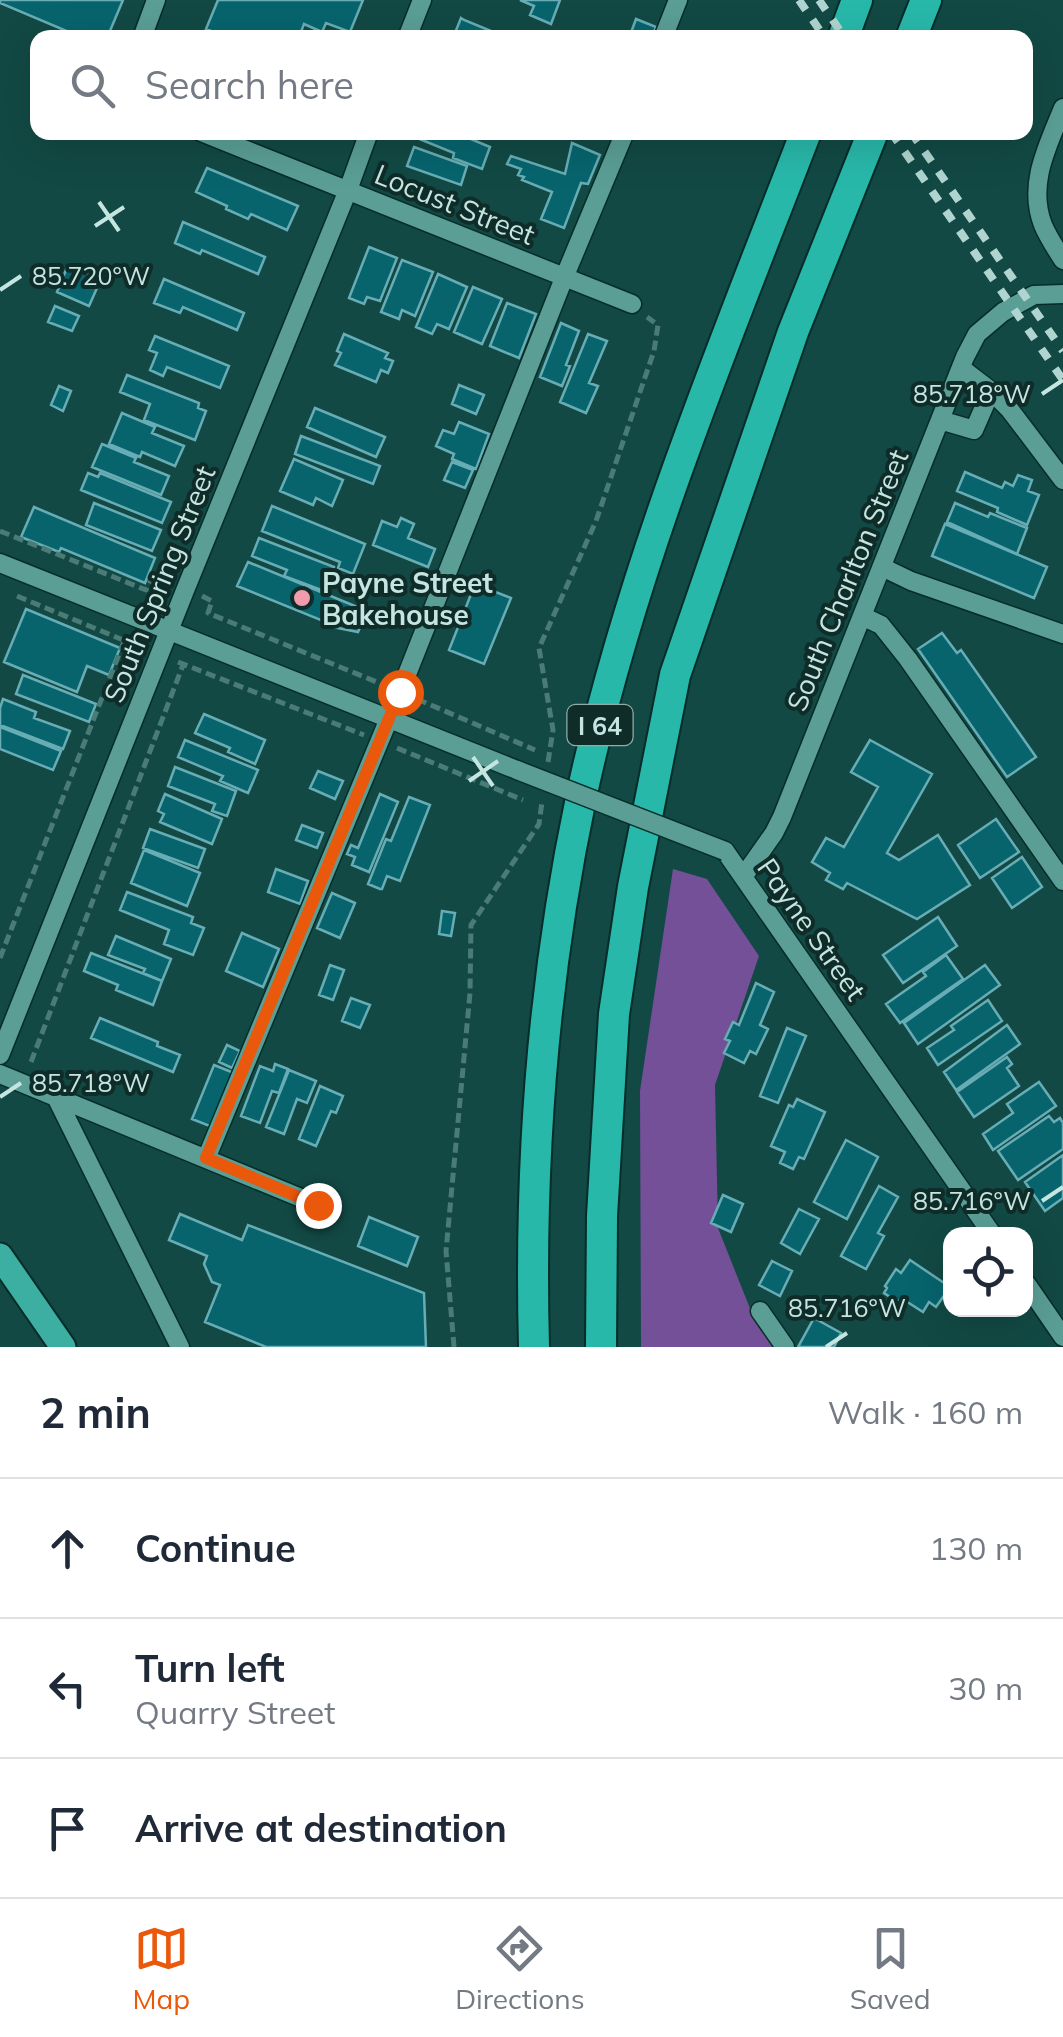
<!DOCTYPE html>
<meta charset="utf-8">
<style>
body{margin:0;font-family:Mulish,sans-serif;background:#f6f6f7;color:#1f2937}
.controls{position:absolute;right:30px;bottom:30px;display:grid;overflow:hidden;border-radius:20px;box-shadow:0 10px 40px #0002}
.controls button{width:90px;height:90px;display:grid;place-items:center;padding:0;border:0;border-bottom:2px solid #e0e1e3;background:#fff;color:#1f2937;font:50px sans-serif}
.stop{position:absolute;width:30px;height:30px;margin:-22px;border:8px solid #ea580c;border-radius:50%;background:#fff}
.stop.end{background:#ea580c;border-color:#fff;box-shadow:0 2px 10px #0008}
.list{margin:0;padding:0;list-style:none}
h2{display:flex;justify-content:space-between;align-items:center;height:130px;margin:0;padding:0 40px;font-size:42px}
h2 small{font-size:32px;font-weight:400;color:#747a83}
.list li{display:grid;grid-template-columns:65px 1fr auto;gap:30px;align-items:center;box-sizing:border-box;height:140px;padding:0 40px;border-top:2px solid #e0e1e3}
.list b{display:block;font-size:38px;white-space:nowrap}
.list p{margin:0;font-size:32px;white-space:nowrap;color:#747a83}
.list em{font-size:32px;font-style:normal;color:#747a83}
.icon{flex:none;width:55px;height:55px;fill:none;stroke:currentColor;stroke-width:2;stroke-linecap:round;stroke-linejoin:round}
.map{position:relative;flex:none;width:1063px;height:1347px;overflow:hidden}
.search{position:absolute;background:#fff;box-shadow:0 10px 40px #0002;left:30px;right:30px;top:30px;height:110px;display:flex;align-items:center;gap:25px;box-sizing:border-box;padding:0 35px;border-radius:20px;color:#747a83;font-size:38px}
.sheet{height:550px;background:#fff}
nav{display:flex;justify-content:space-around;align-items:center;box-sizing:border-box;height:140px;border-top:2px solid #e0e1e3;background:#fff;font-size:28px;color:#747a83}
nav a{display:grid;justify-items:center;gap:5px}
nav .on{color:#ea580c}
.map>svg:first-child{display:block}
</style>
<div class="map">
<svg width="1063" height="1347" viewBox="0 0 1063 1347">
<rect width="100%" height="100%" fill="#124944"/>
<path fill="#735097" d="M 673,869 L 707,879 L 759,956 L 715,1085 L 718,1228 L 753,1316 L 774,1347 L 641,1347 L 640,1091 Z"/>
<path fill="#07646d" stroke="#68adb5" stroke-width="2.5" d="M 0,0 L 123,0 L 107,38 L 83,38 L 0,3 Z
M 218,0 L 363,0 L 350,32 L 326,23 L 322,32 L 304,24 L 299,37 L 295,35 L 294,38 L 228,38 L 206,29 Z
M 520,0 L 560,0 L 551,24 L 530,15 L 534,6 Z
M 461,18 L 464,20 L 508,38 L 453,38 Z
M 636,19 L 656,27 L 652,38 L 629,38 Z
M 419,132 L 454,132 L 490,147 L 482,169 L 453,158 L 454,153 L 417,138 Z
M 572,143 L 600,155 L 588,184 L 581,183 L 564,228 L 541,219 L 552,192 L 522,180 L 524,177 L 518,175 L 521,169 L 507,164 L 511,156 L 565,174 Z
M 414,147 L 467,166 L 461,185 L 407,166 Z
M 207,168 L 298,206 L 287,230 L 251,214 L 248,219 L 226,209 L 227,206 L 196,192 Z
M 183,222 L 265,257 L 258,274 L 202,250 L 200,254 L 175,243 Z
M 369,247 L 397,258 L 380,301 L 367,297 L 364,304 L 349,298 Z
M 402,260 L 433,272 L 415,316 L 402,310 L 399,319 L 381,312 Z
M 68,265 L 101,279 L 89,306 L 57,292 Z
M 438,274 L 467,287 L 449,329 L 437,324 L 432,334 L 416,327 Z
M 164,279 L 244,313 L 237,330 L 183,307 L 180,313 L 154,303 Z
M 473,287 L 502,299 L 482,344 L 454,332 Z
M 507,303 L 536,314 L 519,358 L 490,346 Z
M 55,306 L 79,316 L 72,331 L 48,322 Z
M 561,323 L 579,331 L 566,365 L 570,366 L 562,386 L 540,377 Z
M 344,334 L 388,353 L 385,358 L 393,361 L 388,373 L 381,370 L 376,382 L 335,365 L 341,353 L 337,351 Z
M 588,334 L 607,341 L 589,383 L 598,386 L 586,413 L 560,402 Z
M 155,336 L 229,366 L 220,388 L 167,367 L 163,376 L 150,370 L 157,353 L 149,350 Z
M 127,375 L 199,403 L 198,408 L 206,411 L 195,440 L 144,420 L 150,404 L 120,392 Z
M 459,385 L 484,395 L 476,414 L 452,404 Z
M 59,386 L 71,391 L 63,411 L 51,405 Z
M 315,408 L 385,437 L 376,457 L 307,427 Z
M 122,413 L 155,427 L 152,433 L 184,446 L 175,466 L 142,452 L 140,457 L 109,444 Z
M 459,422 L 489,434 L 476,469 L 452,459 L 454,454 L 436,446 L 443,430 L 454,434 Z
M 301,436 L 380,466 L 373,484 L 295,454 Z
M 102,444 L 136,458 L 134,462 L 169,476 L 161,495 L 92,467 Z
M 294,459 L 343,480 L 332,506 L 316,498 L 313,505 L 280,491 Z
M 452,462 L 473,470 L 465,488 L 444,480 Z
M 965,472 L 1002,488 L 1005,482 L 1013,486 L 1018,475 L 1032,480 L 1028,491 L 1039,495 L 1027,525 L 997,512 L 998,508 L 957,491 Z
M 88,473 L 98,477 L 100,473 L 171,502 L 162,523 L 81,490 Z
M 94,503 L 161,530 L 152,551 L 86,525 Z
M 955,503 L 988,517 L 990,513 L 1027,528 L 1017,554 L 947,522 Z
M 272,506 L 365,544 L 353,574 L 338,568 L 340,562 L 262,531 Z
M 34,507 L 155,558 L 145,583 L 61,548 L 59,552 L 21,537 Z
M 401,518 L 414,524 L 408,538 L 435,549 L 428,567 L 373,545 L 382,521 L 397,527 Z
M 945,524 L 1047,567 L 1034,598 L 932,556 Z
M 259,538 L 334,567 L 324,591 L 284,576 L 287,570 L 252,556 Z
M 248,562 L 367,611 L 358,632 L 333,627 L 326,622 L 237,586 Z
M 475,584 L 511,598 L 484,664 L 449,650 Z
M 26,609 L 120,648 L 109,675 L 87,666 L 77,692 L 4,662 Z
M 942,633 L 957,653 L 961,650 L 1036,757 L 1007,777 L 918,649 Z
M 23,675 L 96,704 L 89,722 L 16,694 Z
M 3,699 L 36,712 L 34,718 L 70,731 L 63,749 L 0,725 L 0,708 Z
M 204,714 L 265,740 L 255,764 L 228,752 L 230,748 L 195,733 Z
M 0,727 L 61,751 L 53,770 L 0,749 Z
M 185,740 L 258,770 L 248,793 L 220,781 L 223,776 L 178,757 Z
M 870,740 L 932,774 L 887,853 L 899,860 L 938,835 L 970,885 L 917,919 L 847,883 L 843,889 L 826,880 L 830,873 L 812,862 L 826,838 L 844,847 L 878,787 L 851,772 Z
M 175,767 L 236,791 L 227,816 L 212,811 L 215,804 L 168,786 Z
M 318,771 L 343,781 L 335,799 L 310,788 Z
M 165,794 L 222,819 L 212,844 L 160,822 L 164,814 L 158,811 Z
M 380,794 L 398,802 L 369,872 L 352,865 L 355,857 L 347,854 L 351,845 L 358,848 Z
M 409,797 L 430,805 L 400,881 L 387,876 L 382,889 L 380,889 L 368,884 L 386,839 L 391,841 Z
M 996,819 L 1019,852 L 980,878 L 958,845 Z
M 302,825 L 323,833 L 317,848 L 296,840 Z
M 150,829 L 205,849 L 198,868 L 143,848 Z
M 144,850 L 200,873 L 187,906 L 131,883 Z
M 1022,857 L 1042,887 L 1012,908 L 992,878 Z
M 276,869 L 308,881 L 300,904 L 268,892 Z
M 127,892 L 193,917 L 191,923 L 204,928 L 193,955 L 164,944 L 169,930 L 120,910 Z
M 332,893 L 355,903 L 340,938 L 317,928 Z
M 442,911 L 455,913 L 451,936 L 439,934 Z
M 938,917 L 957,946 L 903,983 L 883,955 Z
M 242,933 L 279,949 L 263,987 L 226,971 Z
M 116,936 L 171,959 L 162,981 L 143,973 L 145,969 L 108,955 Z
M 91,953 L 162,981 L 153,1005 L 116,990 L 118,985 L 84,971 Z
M 946,955 L 963,979 L 900,1023 L 886,1004 L 926,976 L 923,972 Z
M 330,965 L 344,970 L 333,1000 L 319,995 Z
M 985,965 L 1000,985 L 918,1044 L 904,1023 Z
M 756,983 L 774,992 L 760,1025 L 768,1029 L 756,1054 L 750,1051 L 744,1063 L 724,1053 L 730,1041 L 725,1039 L 733,1022 L 739,1025 Z
M 351,998 L 370,1005 L 360,1028 L 342,1021 Z
M 988,1000 L 1002,1021 L 938,1065 L 927,1048 L 954,1030 L 951,1026 Z
M 100,1018 L 158,1042 L 157,1046 L 180,1055 L 173,1072 L 91,1038 Z
M 1007,1025 L 1020,1044 L 956,1090 L 944,1072 Z
M 787,1028 L 806,1036 L 778,1103 L 760,1096 Z
M 227,1045 L 240,1051 L 232,1068 L 219,1062 Z
M 1007,1057 L 1012,1064 L 1007,1068 L 1019,1086 L 974,1117 L 957,1092 Z
M 275,1064 L 288,1069 L 279,1093 L 272,1091 L 260,1123 L 241,1116 L 260,1066 L 273,1071 Z
M 214,1065 L 234,1073 L 212,1127 L 192,1119 Z
M 289,1070 L 316,1081 L 307,1103 L 297,1099 L 284,1134 L 266,1127 Z
M 1039,1082 L 1056,1106 L 993,1150 L 983,1134 L 1013,1113 L 1007,1104 Z
M 320,1086 L 343,1096 L 336,1113 L 331,1111 L 316,1146 L 299,1139 Z
M 797,1099 L 825,1112 L 804,1159 L 799,1157 L 793,1169 L 780,1163 L 785,1152 L 771,1146 L 789,1105 L 793,1107 Z
M 1049,1116 L 1054,1122 L 1060,1118 L 1063,1123 L 1063,1149 L 1018,1180 L 998,1151 Z
M 846,1140 L 878,1157 L 847,1219 L 814,1202 Z
M 1063,1155 L 1063,1198 L 1045,1211 L 1025,1182 Z
M 879,1186 L 898,1197 L 878,1233 L 884,1236 L 866,1269 L 841,1256 Z
M 723,1195 L 743,1204 L 731,1232 L 711,1223 Z
M 799,1209 L 819,1219 L 800,1254 L 781,1243 Z
M 180,1214 L 242,1240 L 248,1225 L 424,1293 L 426,1347 L 266,1347 L 205,1322 L 220,1285 L 212,1282 L 204,1264 L 207,1256 L 169,1240 Z
M 369,1217 L 418,1237 L 407,1266 L 358,1246 Z
M 910,1260 L 950,1287 L 936,1307 L 929,1302 L 923,1312 L 901,1298 L 898,1302 L 884,1293 L 887,1288 L 885,1286 L 896,1269 L 901,1273 Z
M 772,1261 L 792,1271 L 780,1296 L 759,1285 Z
M 814,1318 L 841,1333 L 834,1347 L 798,1347 Z"/>
<g fill="none" stroke-linecap="round" stroke-linejoin="round">
<g stroke="#062d29" stroke-width="21">
<path id="minor" d="M 142,38 L 156,0
M 407,38 L 422,0
M 663,38 L 678,0
M 1063,108 C 1048,145 1027,184 1043,225 C 1048,237 1056,249 1063,260
M 201,132 L 632,304
M 961,368 L 991,391 L 1010,410 L 1063,480
M 940,420 L 974,430 L 991,391
M 0,563 L 517,770
M 882,567 L 911,581 L 1063,634
M 862,616 L 881,625 L 908,659 L 1063,881
M 725,851 L 992,1234
M 743,877 L 774,833 L 782,817 L 965,357 L 977,334 L 1003,312 L 1034,295 L 1063,294
M 0,1055 L 186,588 L 348,190 L 369,132
M 0,1074 L 318,1205
M 56,1097 L 180,1347
M 206,1159 L 400,692 L 564,278 L 625,132
M 1026,1283 L 1063,1337
M 760,1311 L 785,1347"/>
</g>
<g stroke="#062d29" stroke-width="29">
<path id="major" d="M 0,1256 L 63,1347"/>
</g>
<g stroke="#062d29" stroke-width="34">
<path id="highway" d="M 843,38 L 857,0
M 911,38 L 926,0
M 534,1347 C 529,1163 543,978 581,798 C 630,569 722,350 806,132
M 601,1347 L 602,1216 L 614,1014 L 633,887 L 675,675 L 793,332 L 873,132"/>
</g>
<path stroke="#4b7b76" stroke-width="5" stroke-dasharray="10 5" stroke-linecap="butt" d="M 0,531 L 146,590 L 154,574 L 169,581
M 17,596 L 140,647
M 202,596 L 212,601 L 208,613 L 384,685
M 178,662 L 364,735
M 417,699 L 535,750
M 397,748 L 523,800
M 548,762 L 553,730 L 539,648 L 596,521 L 654,351 L 658,325 L 647,317
M 0,958 L 125,639
M 31,1062 L 183,665
M 454,1347 L 446,1251 L 470,993 L 471,925 L 539,824 L 542,802"/>
<use href="#minor" stroke="#5a9e95" stroke-width="18"/>
<use href="#major" stroke="#3caea2" stroke-width="25"/>
<use href="#highway" stroke="#28b8aa" stroke-width="30"/>
<path stroke="#b0d4cf" stroke-width="8" stroke-dasharray="12 12" stroke-linecap="butt" d="M 799,0 L 825,38
M 819,0 L 845,38
M 891,132 L 1063,380
M 911,132 L 1063,351"/>
<g stroke="#062d29" stroke-width="21" stroke-linecap="butt">
<path id="minor-bridge" d="M 517,770 L 725,851"/>
</g>
<use href="#minor-bridge" stroke="#5a9e95" stroke-width="18"/>
</g>
<g fill="none" stroke-linecap="round" stroke-linejoin="round">
<path stroke="#ea580c" stroke-width="12" d="M 318,1205 L 206,1158 L 400,692"/>
</g>
<path fill="none" stroke="#c4e5e0" stroke-width="4" d="M 99,202 L 119,231M 95,226 L 124,207M 0,290 L 21,276M 1042,394 L 1063,380M 473,757 L 493,786M 469,781 L 498,761M 0,1097 L 21,1083M 1042,1201 L 1063,1187M 826,1347 L 847,1333"/>
<circle fill="#f29aae" stroke="#0f2c29" stroke-width="4" cx="302" cy="598" r="10"/>
<g text-anchor="middle" dominant-baseline="central" stroke-width="8" stroke-linejoin="round" paint-order="stroke">
<rect fill="#0f2c29" stroke="#8eaea9" stroke-width="2.5" x="567.5" y="705" width="65" height="40" rx="8"/>
<g font-size="25" font-weight="bold" fill="#c4e5e0">
<text x="600" y="725">I 64</text>
</g>
<g font-size="28" fill="#c4e5e0" stroke="#0f2c29">
<text transform="translate(455 204) rotate(22)">Locust Street</text>
<text transform="translate(847 580) rotate(-68)">South Charlton Street</text>
<text transform="translate(159 584) rotate(-68)">South Spring Street</text>
<text transform="translate(812 929) rotate(55)">Payne Street</text>
</g>
<g font-size="28" font-weight="bold" fill="#c4e5e0" stroke="#0f2c29" text-anchor="start">
<text x="322" y="582">Payne Street<tspan x="322" dy="32">Bakehouse</tspan></text>
</g>
</g>
<g font-size="25" text-anchor="middle" fill="#c4e5e0" stroke="#0f2c29" stroke-width="8" stroke-linejoin="round" paint-order="stroke">
<text x="91" y="285">85.720°W</text>
<text x="972" y="403">85.718°W</text>
<text x="91" y="1092">85.718°W</text>
<text x="972" y="1210">85.716°W</text>
<text x="847" y="1317">85.716°W</text>
</g>
</svg>
<div class="controls">
<button><svg class="icon" aria-label="locate" viewBox="0 0 24 24"><circle cx="12" cy="12" r="6"/><path d="M12 2v4M12 18v4M2 12h4M18 12h4"/></svg></button>
</div>
<div class="stop" style="left:400px;top:692px"></div>
<div class="stop end" style="left:318px;top:1205px"></div>
<div class="search"><svg class="icon" aria-label="search" viewBox="0 0 24 24"><circle cx="10" cy="10" r="6"/><path d="M15 15l6 6"/></svg>Search here</div>
</div>
<section class="sheet">
<h2>2 min<small>Walk · 160 m</small></h2>
<ul class="list">
<li><svg class="icon" aria-label="ahead" viewBox="0 0 24 24"><path d="M12 20V5M6 11l6-6 6 6"/></svg><div><b>Continue</b></div><em>130 m</em></li>
<li><svg class="icon" aria-label="left" viewBox="0 0 24 24"><path d="M17 20v-9H6M10 6l-5 5 5 5"/></svg><div><b>Turn left</b><p>Quarry Street</p></div><em>30 m</em></li>
<li><svg class="icon" aria-label="arrive" viewBox="0 0 24 24"><path d="M6 21V4h12l-3 4 3 4H6"/></svg><div><b>Arrive at destination</b></div></li>
</ul>
</section>
<nav>
<a class="on"><svg class="icon" aria-label="map" viewBox="0 0 24 24"><path d="M3 6l6-2 6 2 6-2v14l-6 2-6-2-6 2zM9 4v14M15 6v14"/></svg>Map</a>
<a><svg class="icon" aria-label="directions" viewBox="0 0 24 24"><path d="M12 3l9 9-9 9-9-9zM9 14v-3h6M13 9l2 2-2 2"/></svg>Directions</a>
<a><svg class="icon" aria-label="saved" viewBox="0 0 24 24"><path d="M7 4h10v16l-5-4-5 4z"/></svg>Saved</a>
</nav>
